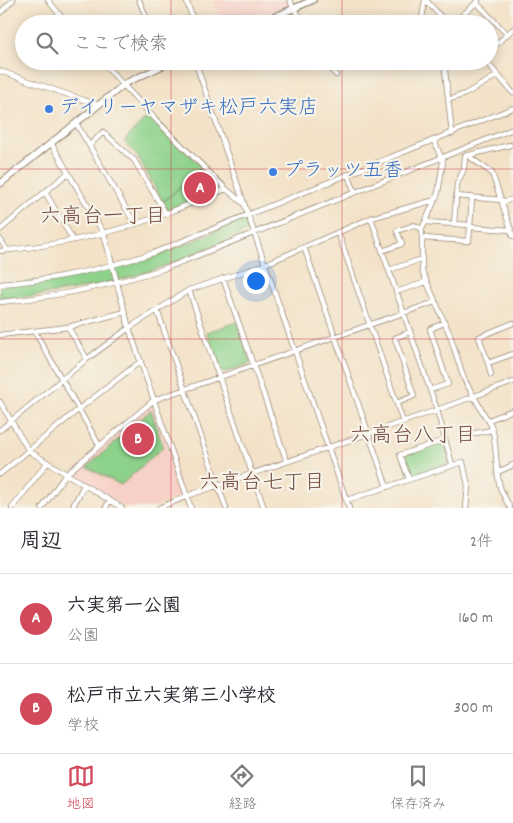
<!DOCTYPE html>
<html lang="ja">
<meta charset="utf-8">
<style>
body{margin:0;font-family:Dekko,"Klee One",sans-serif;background:#f2f2f3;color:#2b2b33}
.you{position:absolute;left:255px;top:280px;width:18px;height:18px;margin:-12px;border:4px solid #fff;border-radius:50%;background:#1a73e8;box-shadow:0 0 0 8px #1a73e833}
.badge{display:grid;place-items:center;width:32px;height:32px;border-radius:50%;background:#d1495b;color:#fff;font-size:16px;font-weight:700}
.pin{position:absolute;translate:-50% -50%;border:2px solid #fff;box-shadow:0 1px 5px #0006}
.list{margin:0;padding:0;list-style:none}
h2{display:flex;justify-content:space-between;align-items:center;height:65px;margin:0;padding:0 20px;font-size:21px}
h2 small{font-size:16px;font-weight:400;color:#7c7c81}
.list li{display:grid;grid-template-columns:32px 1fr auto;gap:15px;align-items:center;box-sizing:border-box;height:90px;padding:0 20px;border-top:1px solid #e1e1e2}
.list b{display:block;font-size:19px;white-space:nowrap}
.list p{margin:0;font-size:16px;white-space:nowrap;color:#7c7c81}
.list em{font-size:16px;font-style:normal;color:#7c7c81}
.icon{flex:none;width:28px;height:28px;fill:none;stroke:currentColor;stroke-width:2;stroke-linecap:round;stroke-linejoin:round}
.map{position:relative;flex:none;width:513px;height:508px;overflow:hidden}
.search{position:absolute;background:#fff;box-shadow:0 2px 12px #0003;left:15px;right:15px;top:15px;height:55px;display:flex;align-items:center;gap:12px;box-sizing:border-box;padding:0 18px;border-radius:28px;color:#7c7c81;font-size:19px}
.sheet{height:245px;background:#fff}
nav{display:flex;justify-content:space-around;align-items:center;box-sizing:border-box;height:70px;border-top:1px solid #e1e1e2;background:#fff;font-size:14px;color:#7c7c81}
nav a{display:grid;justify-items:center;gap:2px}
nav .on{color:#d1495b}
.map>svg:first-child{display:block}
</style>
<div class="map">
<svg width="513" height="508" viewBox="0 0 513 508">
<rect width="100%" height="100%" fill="#f7f3e8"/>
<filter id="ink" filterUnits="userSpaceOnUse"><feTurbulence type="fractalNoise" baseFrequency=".02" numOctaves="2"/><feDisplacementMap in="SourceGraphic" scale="10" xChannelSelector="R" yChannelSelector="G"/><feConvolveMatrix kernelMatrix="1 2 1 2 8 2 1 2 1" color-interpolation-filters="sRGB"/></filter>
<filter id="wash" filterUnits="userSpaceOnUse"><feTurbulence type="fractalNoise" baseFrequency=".0096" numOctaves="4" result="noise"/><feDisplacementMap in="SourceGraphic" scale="20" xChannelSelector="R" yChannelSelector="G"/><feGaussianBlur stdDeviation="1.12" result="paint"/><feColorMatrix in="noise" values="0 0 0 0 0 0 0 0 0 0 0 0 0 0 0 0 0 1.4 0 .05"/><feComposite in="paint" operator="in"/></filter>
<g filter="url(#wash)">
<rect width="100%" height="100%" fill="#f3e2c8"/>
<path fill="#f7d1c7" d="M 214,0 L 288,0 L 289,4 L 288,7 L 250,24 L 223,24 Z
M 151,405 L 154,406 L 183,494 L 154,508 L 126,508 L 72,475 L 72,472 Z"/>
<path fill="#8dd28b" stroke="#647e54" d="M 150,114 L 202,167 L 163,202 L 138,157 L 124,141 Z
M 202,168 L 221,186 L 219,190 L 169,210 L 165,210 L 162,203 Z
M 244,219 L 248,231 C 222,242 196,254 170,264 C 116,284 57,295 0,299 L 0,286 C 49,279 100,274 147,259 C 180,248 212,233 244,219 Z
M 237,322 L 250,361 L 249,364 L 223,373 L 221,372 L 207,332 Z
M 151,410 L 163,447 L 121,485 L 87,467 Z
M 442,442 L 445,444 L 449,461 L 448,464 L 411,477 L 409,476 L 402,458 L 404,455 Z"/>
</g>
<g filter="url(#ink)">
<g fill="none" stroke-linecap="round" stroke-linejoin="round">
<g stroke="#978673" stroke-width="6">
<path id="minor" d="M 48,0 L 67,24
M 139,0 L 149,24
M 186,0 L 195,24
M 290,0 L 293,8 L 306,24
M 426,0 L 447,24
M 476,2 L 507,34
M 0,13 L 13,0
M 421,24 L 425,0
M 453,24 L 478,1
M 489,51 L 513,29
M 101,61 L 159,123 L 226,189 L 243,203
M 195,61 L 349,508
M 324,61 L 336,75
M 444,61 L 452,134
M 486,61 L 513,93
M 0,71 L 98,105
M 448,100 L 465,94 L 498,75
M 76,123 L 135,224
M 434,141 L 443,162 L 438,193 L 422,229 L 422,271 L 450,335 L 464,379 L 485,416 C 499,429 494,468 500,487 C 502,494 507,501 510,508
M 51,143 L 104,234 L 129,328 L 191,508
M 90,145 L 103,132 L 134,160 L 166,214
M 467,155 L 492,173 L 513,236
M 348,175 L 355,192
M 45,192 L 68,173
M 456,196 L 502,200
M 503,202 L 513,199
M 371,218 L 437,410 L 452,464
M 425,222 L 470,225
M 454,224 L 457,184 L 464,169 L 465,156 L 510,145
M 470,227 L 510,230
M 0,230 L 45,192 L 73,240
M 338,232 L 403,422
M 422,238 L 469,241 L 472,198
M 0,239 L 7,250
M 304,247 L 387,487
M 0,251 C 51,246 102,236 151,219 C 176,210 201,199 226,189
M 382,251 L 402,244 L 397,231 L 414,225 L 422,229
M 389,270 L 422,259
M 223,278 L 287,462
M 0,284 C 52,280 104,269 153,253 L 513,108
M 189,290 L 264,508
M 396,292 L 426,282
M 0,302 C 58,297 113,285 169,267 L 513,129
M 157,310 L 226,508
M 513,323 L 479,337 L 488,363 L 513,354
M 68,327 L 87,359
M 35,332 L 99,445
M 0,335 L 68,327 L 125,312
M 488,363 L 491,375
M 430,390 L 448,384 L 430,329 L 444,323
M 0,402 L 29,451 L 122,508
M 397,403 L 414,396 L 395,338 L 410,332
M 489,420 L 513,410
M 0,430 L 87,359 L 129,328 L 189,290 L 261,266 L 371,218 L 435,200
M 466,440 L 465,435 L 492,430
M 498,472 L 513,465
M 0,474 L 79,409 L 141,361
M 409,479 L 400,455 L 445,440
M 347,500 L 463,462 L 468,486 L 466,508
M 12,508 L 47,463
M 42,508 L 64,477 L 71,470 L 154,400 L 435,302
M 72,508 L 84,485
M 106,508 L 109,500
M 159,508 L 187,496 L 437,410 L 513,382"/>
</g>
<g stroke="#978673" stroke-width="8">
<path id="major" d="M 258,24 L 313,0
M 0,184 L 126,83 L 173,61"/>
</g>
<use href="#minor" stroke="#fff" stroke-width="4.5"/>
<use href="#major" stroke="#fff" stroke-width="5.5"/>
</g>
</g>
<path fill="none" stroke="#d1495b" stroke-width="1" stroke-opacity="0.55" d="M 171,0 L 171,24M 342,0 L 342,24M 171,61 L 171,508M 342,61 L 342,508M 0,169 L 513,169M 0,339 L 513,339"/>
<g fill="#3f7fe0" stroke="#f7f3e8" stroke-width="2">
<circle cx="49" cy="109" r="5"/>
<circle cx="273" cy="172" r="5"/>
</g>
<g text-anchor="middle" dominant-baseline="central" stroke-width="4.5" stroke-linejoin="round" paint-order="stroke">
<g font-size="20" fill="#366cbe" stroke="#f7f3e8" text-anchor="start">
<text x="59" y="109">デイリーヤマザキ松戸六実店</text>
<text x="283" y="172">プラッツ五香</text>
</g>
<g font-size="21" fill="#744c3f" stroke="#f7f3e8">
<text x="103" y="218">六高台一丁目</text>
<text x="413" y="437">六高台八丁目</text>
<text x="262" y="484">六高台七丁目</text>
</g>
</g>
</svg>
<div class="you"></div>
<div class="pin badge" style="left:200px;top:188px">A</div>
<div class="pin badge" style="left:138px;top:439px">B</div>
<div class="search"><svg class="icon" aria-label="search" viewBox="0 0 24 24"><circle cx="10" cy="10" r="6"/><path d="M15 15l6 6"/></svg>ここで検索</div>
</div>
<section class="sheet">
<h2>周辺<small>2件</small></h2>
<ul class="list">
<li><span class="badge">A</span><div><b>六実第一公園</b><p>公園</p></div><em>160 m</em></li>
<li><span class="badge">B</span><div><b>松戸市立六実第三小学校</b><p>学校</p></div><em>300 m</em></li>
</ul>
</section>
<nav>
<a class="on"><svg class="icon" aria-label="map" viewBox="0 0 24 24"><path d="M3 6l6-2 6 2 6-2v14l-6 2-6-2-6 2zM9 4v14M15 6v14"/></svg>地図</a>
<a><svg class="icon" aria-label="directions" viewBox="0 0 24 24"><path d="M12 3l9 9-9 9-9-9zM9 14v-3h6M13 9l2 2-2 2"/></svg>経路</a>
<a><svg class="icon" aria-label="saved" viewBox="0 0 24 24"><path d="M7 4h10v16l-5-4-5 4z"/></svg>保存済み</a>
</nav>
